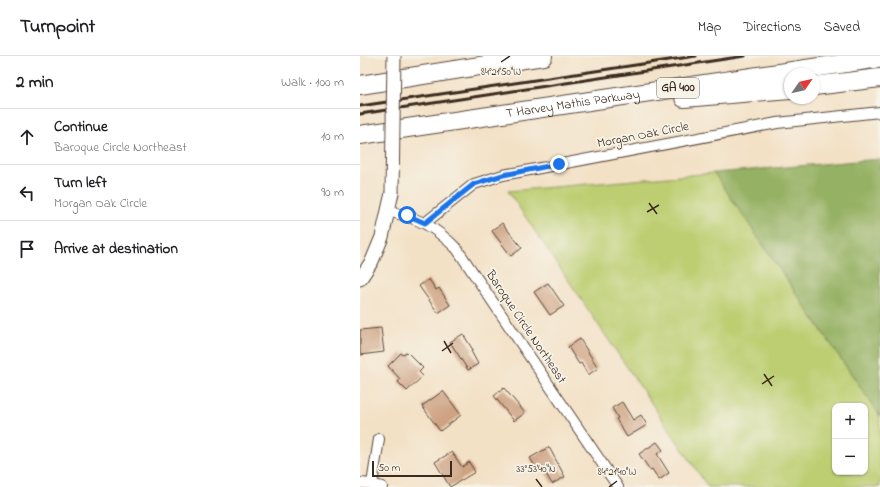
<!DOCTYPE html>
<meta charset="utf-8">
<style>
body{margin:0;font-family:"Indie Flower",sans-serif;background:#f2f2f2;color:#202124}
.controls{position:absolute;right:12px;bottom:12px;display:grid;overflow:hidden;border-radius:8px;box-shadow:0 1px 3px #0004}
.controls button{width:36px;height:36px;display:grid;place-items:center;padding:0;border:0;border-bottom:1px solid #e0e0e0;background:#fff;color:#202124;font:20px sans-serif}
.compass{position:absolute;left:424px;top:12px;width:36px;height:36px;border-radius:50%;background:#fff;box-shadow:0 1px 3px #0004;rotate:56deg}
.scale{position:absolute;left:12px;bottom:10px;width:80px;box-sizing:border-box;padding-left:4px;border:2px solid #3b2a1e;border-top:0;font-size:11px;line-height:14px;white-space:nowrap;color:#3b2a1e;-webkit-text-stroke:3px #f7f3e8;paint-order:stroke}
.stop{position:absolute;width:12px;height:12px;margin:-9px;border:3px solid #1a73e8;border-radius:50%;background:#fff}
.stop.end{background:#1a73e8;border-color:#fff;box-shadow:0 1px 4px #0008}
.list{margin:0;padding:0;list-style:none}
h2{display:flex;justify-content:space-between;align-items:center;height:52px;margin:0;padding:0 16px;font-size:17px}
h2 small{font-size:13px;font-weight:400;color:#757577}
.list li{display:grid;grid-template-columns:26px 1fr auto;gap:12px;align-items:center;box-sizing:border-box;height:56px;padding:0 16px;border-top:1px solid #e0e0e0}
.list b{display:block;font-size:15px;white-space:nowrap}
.list p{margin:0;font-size:13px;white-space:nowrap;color:#757577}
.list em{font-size:13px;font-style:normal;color:#757577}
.icon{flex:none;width:22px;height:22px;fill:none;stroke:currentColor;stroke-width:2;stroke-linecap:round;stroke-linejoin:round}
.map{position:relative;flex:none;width:520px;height:431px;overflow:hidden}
header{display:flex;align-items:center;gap:24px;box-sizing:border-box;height:56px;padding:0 20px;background:#fff;border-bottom:1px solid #e0e0e0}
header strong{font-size:19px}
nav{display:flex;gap:22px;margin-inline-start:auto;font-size:14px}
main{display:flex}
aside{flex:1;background:#fff}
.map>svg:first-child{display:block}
</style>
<header>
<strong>Turnpoint</strong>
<nav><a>Map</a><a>Directions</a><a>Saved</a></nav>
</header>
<main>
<aside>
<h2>2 min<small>Walk · 100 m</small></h2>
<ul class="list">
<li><svg class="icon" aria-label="ahead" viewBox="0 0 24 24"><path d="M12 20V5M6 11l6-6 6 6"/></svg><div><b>Continue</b><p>Baroque Circle Northeast</p></div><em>10 m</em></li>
<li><svg class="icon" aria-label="left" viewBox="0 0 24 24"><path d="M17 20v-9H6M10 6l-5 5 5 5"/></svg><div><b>Turn left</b><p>Morgan Oak Circle</p></div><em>90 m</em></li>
<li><svg class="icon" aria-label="arrive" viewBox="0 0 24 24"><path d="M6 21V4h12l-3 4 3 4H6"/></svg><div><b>Arrive at destination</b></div></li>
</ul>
</aside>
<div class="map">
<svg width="520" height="431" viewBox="0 0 520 431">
<rect width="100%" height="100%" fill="#f7f3e8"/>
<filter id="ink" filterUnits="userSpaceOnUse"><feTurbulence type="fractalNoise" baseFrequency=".025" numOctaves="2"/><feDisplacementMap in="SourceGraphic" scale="8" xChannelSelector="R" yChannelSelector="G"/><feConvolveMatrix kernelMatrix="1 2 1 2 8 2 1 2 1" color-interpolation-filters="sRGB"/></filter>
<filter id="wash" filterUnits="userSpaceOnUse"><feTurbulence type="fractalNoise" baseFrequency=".012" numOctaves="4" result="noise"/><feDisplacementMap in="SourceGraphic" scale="16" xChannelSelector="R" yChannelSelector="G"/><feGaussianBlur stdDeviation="0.9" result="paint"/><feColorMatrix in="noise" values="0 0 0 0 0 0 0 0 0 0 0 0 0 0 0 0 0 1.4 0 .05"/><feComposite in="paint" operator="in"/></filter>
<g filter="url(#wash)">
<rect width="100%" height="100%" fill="#f3e1c6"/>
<path fill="#bcce71" stroke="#7c7c48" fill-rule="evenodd" d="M 354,117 L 520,360 L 520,431 L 348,431 L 148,135 ZM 475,350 L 505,350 L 505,416 L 475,416 Z"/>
<path fill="#95b163" stroke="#686e40" d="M 520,103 L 520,360 L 354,117 Z"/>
<g id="blocks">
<path fill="#cea282" d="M 142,167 L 162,192 L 151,200 L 132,175 Z
M 69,223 L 76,234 L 79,232 L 90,249 L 78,257 L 59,230 Z
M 188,227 L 204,250 L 190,259 L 174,236 Z
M 21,272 L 24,296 L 0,299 L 0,274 Z
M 103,278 L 113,294 L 111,295 L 118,308 L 108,314 L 90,286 Z
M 220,283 L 238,312 L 228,319 L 221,307 L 219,308 L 208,291 Z
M 47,296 L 63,312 L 59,316 L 63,320 L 47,335 L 38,326 L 40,323 L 28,310 L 41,297 L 43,299 Z
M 144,332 L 165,357 L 154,365 L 134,340 Z
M 83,335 L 101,359 L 80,375 L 62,350 Z
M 262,346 L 273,364 L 281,359 L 287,369 L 267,381 L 256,363 L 258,362 L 252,352 Z
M 297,386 L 303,394 L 297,398 L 309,417 L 299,424 L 292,413 L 290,414 L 279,398 Z
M 189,391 L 205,421 L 192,428 L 182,411 L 177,414 L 170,402 Z
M 92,396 L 102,411 L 109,406 L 115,416 L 90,431 L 75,406 Z"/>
</g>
</g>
<g filter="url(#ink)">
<use href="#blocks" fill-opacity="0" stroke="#574537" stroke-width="1"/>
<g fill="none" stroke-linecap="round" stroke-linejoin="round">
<g stroke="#574537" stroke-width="12">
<path id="minor" d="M 27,155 C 59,162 74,170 97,193 L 258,431
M 65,167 L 114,128 L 143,119 L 417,67 L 520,56
M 0,427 L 12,428 L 22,431
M 12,428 L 19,383"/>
</g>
<g stroke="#574537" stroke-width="15">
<path id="tertiary" d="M 0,223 L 12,205 L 22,181 L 32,137"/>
</g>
<g stroke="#574537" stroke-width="20">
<g id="motorway">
<path d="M 0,29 L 183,0"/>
<path d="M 454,30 L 520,22"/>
<path d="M 324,42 L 430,33"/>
<path id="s1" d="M 0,79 L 520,2"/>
</g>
</g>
<use href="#minor" stroke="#fff" stroke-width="10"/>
<use href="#tertiary" stroke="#fff" stroke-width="13"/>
<use href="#motorway" stroke="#fff" stroke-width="18"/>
<path stroke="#3b2a1e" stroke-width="3" d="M 0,50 L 336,0
M 0,58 L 385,0"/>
<g stroke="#574537" stroke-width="15" stroke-linecap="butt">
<path id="tertiary-bridge" d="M 32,137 L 34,0"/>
</g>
<use href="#tertiary-bridge" stroke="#fff" stroke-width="13"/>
</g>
</g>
<g fill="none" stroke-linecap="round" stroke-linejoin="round" filter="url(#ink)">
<path stroke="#1a73e8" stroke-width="5" d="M 47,159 L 65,167 L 114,128 L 143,119 L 199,108"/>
</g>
<path fill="none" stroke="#3b2a1e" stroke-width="1.5" d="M 141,6 L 150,0M 289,147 L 297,158M 287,156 L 299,149M 84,285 L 91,297M 82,295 L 93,287M 404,318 L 412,330M 402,328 L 414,320M 176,423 L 182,431M 249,431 L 257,425"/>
<g text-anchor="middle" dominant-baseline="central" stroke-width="3.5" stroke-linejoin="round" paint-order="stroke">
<rect fill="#f7f3e8" stroke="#73665b" stroke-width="1" x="297" y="22" width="42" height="20" rx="3"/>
<g font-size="12" font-weight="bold" fill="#3b2a1e">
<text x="318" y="32">GA 400</text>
</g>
<g font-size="13" fill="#3b2a1e" stroke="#f7f3e8">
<text stroke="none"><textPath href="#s1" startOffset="215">T Harvey Mathis Parkway</textPath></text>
<text transform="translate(283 79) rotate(-11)">Morgan Oak Circle</text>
<text transform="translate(166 271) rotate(56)">Baroque Circle Northeast</text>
</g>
</g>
<g font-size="10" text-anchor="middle" fill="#3b2a1e" stroke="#f7f3e8" stroke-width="3.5" stroke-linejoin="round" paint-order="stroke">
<text x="141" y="19">84°21'50"W</text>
<text x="176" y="416">33°53'40"N</text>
<text x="257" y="419">84°21'40"W</text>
</g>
</svg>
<div class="controls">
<button>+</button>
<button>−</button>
</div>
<svg class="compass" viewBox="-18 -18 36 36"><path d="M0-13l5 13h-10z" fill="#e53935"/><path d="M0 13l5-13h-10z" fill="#757577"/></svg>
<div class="scale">50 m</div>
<div class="stop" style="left:47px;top:159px"></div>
<div class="stop end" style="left:199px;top:108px"></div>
</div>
</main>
